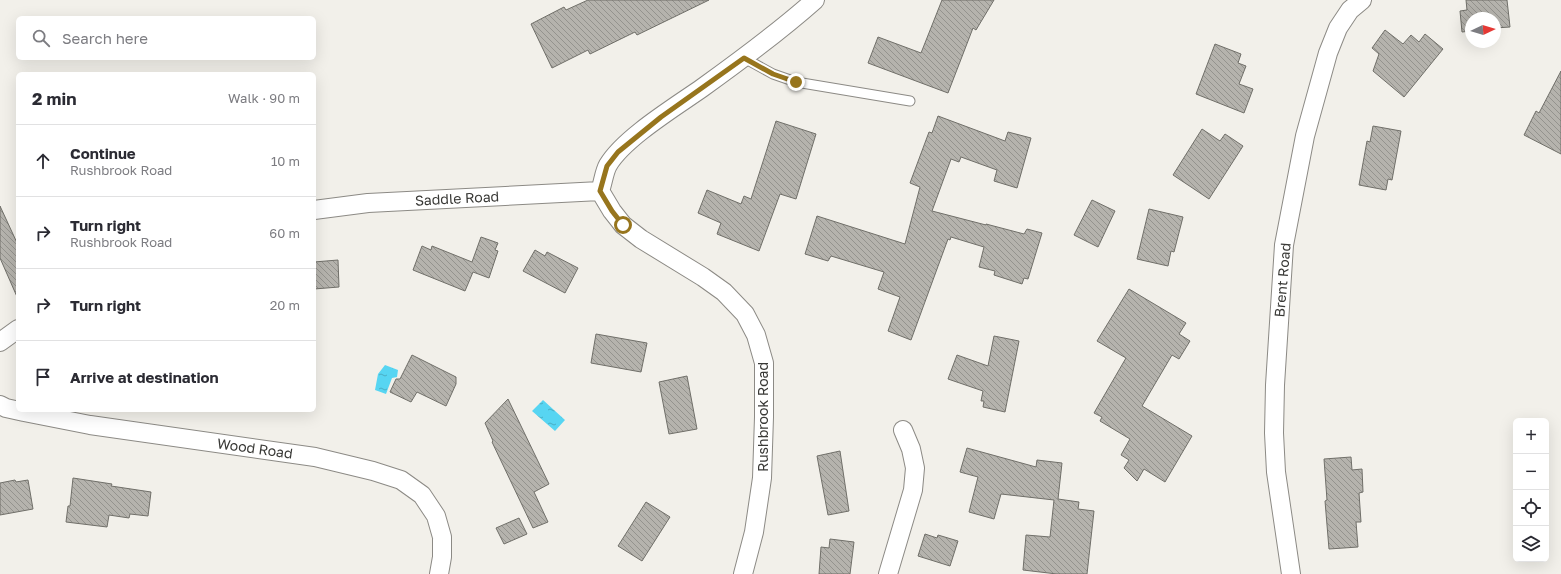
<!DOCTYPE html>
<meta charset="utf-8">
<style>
body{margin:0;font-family:"Golos Text",sans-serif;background:#f7f7f7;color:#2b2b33}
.controls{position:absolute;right:12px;bottom:12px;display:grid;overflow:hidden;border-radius:6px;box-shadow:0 4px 16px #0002}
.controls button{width:36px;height:36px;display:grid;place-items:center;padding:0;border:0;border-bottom:1px solid #e1e1e2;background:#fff;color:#2b2b33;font:20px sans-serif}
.compass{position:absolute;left:1465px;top:12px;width:36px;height:36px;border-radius:50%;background:#fff;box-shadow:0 4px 16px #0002;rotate:86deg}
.stop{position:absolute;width:12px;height:12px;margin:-9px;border:3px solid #97751d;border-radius:50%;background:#fff}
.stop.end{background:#97751d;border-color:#fff;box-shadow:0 1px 4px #0008}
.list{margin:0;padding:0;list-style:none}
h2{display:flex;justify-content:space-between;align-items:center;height:52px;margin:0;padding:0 16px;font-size:17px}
h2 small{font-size:13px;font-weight:400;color:#7c7c81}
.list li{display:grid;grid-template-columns:26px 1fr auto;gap:12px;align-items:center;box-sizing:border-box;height:72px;padding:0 16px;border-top:1px solid #e1e1e2}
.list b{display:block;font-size:15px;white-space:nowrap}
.list p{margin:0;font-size:13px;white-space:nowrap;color:#7c7c81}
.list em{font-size:13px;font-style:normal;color:#7c7c81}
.icon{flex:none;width:22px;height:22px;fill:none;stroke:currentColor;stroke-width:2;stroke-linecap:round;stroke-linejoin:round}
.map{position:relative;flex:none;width:1561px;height:574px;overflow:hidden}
.search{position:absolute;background:#fff;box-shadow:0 4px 16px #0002;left:16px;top:16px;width:300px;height:44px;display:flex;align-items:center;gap:10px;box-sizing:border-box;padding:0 14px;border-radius:6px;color:#7c7c81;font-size:15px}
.panel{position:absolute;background:#fff;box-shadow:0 4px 16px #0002;left:16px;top:72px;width:300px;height:340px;border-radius:6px}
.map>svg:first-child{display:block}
</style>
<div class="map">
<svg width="1561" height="574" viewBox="0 0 1561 574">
<defs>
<pattern id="water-ripples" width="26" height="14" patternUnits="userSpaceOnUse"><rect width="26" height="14" fill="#57d5f2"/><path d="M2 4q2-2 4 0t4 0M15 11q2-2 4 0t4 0" fill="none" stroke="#49aec5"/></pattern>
<pattern id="building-back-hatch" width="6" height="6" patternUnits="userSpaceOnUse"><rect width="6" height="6" fill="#b5b3ad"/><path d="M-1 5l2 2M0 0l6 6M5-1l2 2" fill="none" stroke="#94938e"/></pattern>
</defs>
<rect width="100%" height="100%" fill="#f2f0ea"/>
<path fill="url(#water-ripples)" d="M 385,365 L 398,370 L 397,377 L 392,378 L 386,394 L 375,390 L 378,374 Z
M 543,400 L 565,420 L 555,431 L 532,411 Z"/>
<path fill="url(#building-back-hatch)" stroke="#706f69" d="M 588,0 L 709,0 L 637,35 L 635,32 L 590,54 L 588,50 L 552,68 L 531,24 L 564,7 L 566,10 Z
M 942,0 L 994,0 L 976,30 L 973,28 L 948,93 L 868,63 L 878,37 L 921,53 Z
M 1466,0 L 1507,0 L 1510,27 L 1495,28 L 1495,18 L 1471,18 L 1471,31 L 1462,32 L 1460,11 L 1467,10 Z
M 1385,30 L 1403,44 L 1411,35 L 1419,42 L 1425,34 L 1443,49 L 1404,97 L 1373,71 L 1379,54 L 1372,48 Z
M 1215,44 L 1241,54 L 1238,63 L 1246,66 L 1239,84 L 1253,89 L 1244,113 L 1196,94 Z
M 1561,71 L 1561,154 L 1524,135 L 1536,111 L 1539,113 Z
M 938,116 L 1005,141 L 1008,132 L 1031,138 L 1017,188 L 994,181 L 997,170 L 961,157 L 959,162 L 951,159 L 932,211 L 986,225 L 986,224 L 1024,234 L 1027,229 L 1042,233 L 1028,279 L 1024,278 L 1022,284 L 994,275 L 995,271 L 979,267 L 984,247 L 951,237 L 950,240 L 948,239 L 911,340 L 888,331 L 900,297 L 878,289 L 884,272 L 831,256 L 828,261 L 805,254 L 817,216 L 905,244 L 920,187 L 910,183 L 929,132 L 932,133 Z
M 776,121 L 816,134 L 796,199 L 780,194 L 759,251 L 717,234 L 721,223 L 698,213 L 707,190 L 741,204 L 744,196 L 751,199 Z
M 1373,126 L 1401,131 L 1392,180 L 1388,179 L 1386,190 L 1359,185 L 1367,141 L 1370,142 Z
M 1202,129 L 1220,141 L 1225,134 L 1243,146 L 1209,199 L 1173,175 Z
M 1092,200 L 1115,211 L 1098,247 L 1074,235 Z
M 0,206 L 18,245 L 18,299 L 0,258 Z
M 1149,209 L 1183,217 L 1174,252 L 1171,251 L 1168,266 L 1137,259 Z
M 481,237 L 498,243 L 495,250 L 498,251 L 489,278 L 473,272 L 465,291 L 413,270 L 422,246 L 431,250 L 432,246 L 472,262 Z
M 535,250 L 545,256 L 547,252 L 578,268 L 565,293 L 523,271 Z
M 338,260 L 339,287 L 314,289 L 314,262 Z
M 1129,289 L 1186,323 L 1179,334 L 1190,341 L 1179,359 L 1172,355 L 1142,406 L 1192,436 L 1165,482 L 1144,469 L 1137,481 L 1124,468 L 1129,460 L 1121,455 L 1130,439 L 1100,421 L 1102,417 L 1094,413 L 1126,358 L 1097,341 Z
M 596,334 L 647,343 L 641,372 L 591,363 Z
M 994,336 L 1019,341 L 1005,412 L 983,407 L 984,401 L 981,401 L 983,391 L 948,379 L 957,355 L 988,366 Z
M 412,355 L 456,377 L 456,384 L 446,406 L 417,392 L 411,402 L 390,392 L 396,379 L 400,379 Z
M 687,376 L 697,429 L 669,434 L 659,382 Z
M 508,399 L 549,484 L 534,492 L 548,522 L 533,528 L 492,442 L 493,441 L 485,423 Z
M 967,448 L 1036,467 L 1037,460 L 1062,463 L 1058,499 L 1079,502 L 1078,509 L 1094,511 L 1087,574 L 1057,574 L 1023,570 L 1026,535 L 1050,537 L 1054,500 L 1001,494 L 994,519 L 969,512 L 978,477 L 960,472 Z
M 840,451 L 849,511 L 828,515 L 817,456 Z
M 1351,457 L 1352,470 L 1362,469 L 1363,492 L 1359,493 L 1361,522 L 1356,522 L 1358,547 L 1329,549 L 1325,501 L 1327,500 L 1324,459 Z
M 73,478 L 112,484 L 111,486 L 151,492 L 148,516 L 130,514 L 129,518 L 109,515 L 107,527 L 66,522 L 68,506 L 70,506 Z
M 15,480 L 16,482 L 28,480 L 33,509 L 0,515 L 0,483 Z
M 646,502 L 670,517 L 642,561 L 618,546 Z
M 519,518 L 527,534 L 504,544 L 496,528 Z
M 925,534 L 937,538 L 938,535 L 958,541 L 950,566 L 918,556 Z
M 830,539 L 854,542 L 850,574 L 819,574 L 821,547 L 829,548 Z"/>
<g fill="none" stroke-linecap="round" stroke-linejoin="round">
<g stroke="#8c8a85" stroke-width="11">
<path id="service" d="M 744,58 L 773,74 L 796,82 L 910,101"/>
</g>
<g stroke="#8c8a85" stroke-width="20">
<path id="minor" d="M 314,210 L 368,203 L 600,191
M 0,342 L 18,329
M 0,405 L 6,408 L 24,412 L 90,425 L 315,457 L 373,471 L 401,480 L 422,495 L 436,516 L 442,537 L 442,557 L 439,574
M 743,574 L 754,532 L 762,478 L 764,417 L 764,363 L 756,335 L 745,314 L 724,292 L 703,277 L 641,239 L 623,225 L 612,211 L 600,191 C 603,183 604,172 608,165 C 624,138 675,107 702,88 C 741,60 779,32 815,0
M 888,574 L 913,490 L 915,468 L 911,449 L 903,430
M 1291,574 L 1276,472 L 1274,433 L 1275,385 L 1284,245 L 1305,136 L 1328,53 L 1338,28 L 1350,10 L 1362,0"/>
</g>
<use href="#service" stroke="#fff" stroke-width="9"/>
<use href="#minor" stroke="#fff" stroke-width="18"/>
</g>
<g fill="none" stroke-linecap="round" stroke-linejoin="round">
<path stroke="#97751d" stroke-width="5" d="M 623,225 L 612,211 L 600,191 L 607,166 L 618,152 L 661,117 L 744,58 L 773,74 L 796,82"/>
</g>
<g text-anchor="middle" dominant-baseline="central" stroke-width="3" stroke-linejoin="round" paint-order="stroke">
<g font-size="14" fill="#393936" stroke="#fff">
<text transform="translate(457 198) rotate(-3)">Saddle Road</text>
<text transform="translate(1282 280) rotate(-85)">Brent Road</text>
<text transform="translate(762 417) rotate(-90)">Rushbrook Road</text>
<text transform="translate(255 448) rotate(8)">Wood Road</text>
</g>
</g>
</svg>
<div class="controls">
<button>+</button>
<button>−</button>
<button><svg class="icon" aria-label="locate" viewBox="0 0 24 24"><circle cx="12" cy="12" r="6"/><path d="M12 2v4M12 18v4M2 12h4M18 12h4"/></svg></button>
<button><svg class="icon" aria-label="layers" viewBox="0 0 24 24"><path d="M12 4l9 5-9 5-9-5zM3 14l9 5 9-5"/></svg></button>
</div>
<svg class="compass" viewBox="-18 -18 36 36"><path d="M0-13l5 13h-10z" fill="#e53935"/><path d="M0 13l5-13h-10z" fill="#7c7c81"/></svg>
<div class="stop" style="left:623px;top:225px"></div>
<div class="stop end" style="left:796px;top:82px"></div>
<div class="search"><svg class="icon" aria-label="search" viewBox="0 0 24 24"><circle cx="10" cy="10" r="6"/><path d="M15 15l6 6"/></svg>Search here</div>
<section class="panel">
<h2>2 min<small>Walk · 90 m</small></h2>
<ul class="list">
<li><svg class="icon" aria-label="ahead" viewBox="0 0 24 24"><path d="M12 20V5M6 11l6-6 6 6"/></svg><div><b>Continue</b><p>Rushbrook Road</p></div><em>10 m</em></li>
<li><svg class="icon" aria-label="right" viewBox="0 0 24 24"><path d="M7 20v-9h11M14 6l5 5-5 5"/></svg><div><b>Turn right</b><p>Rushbrook Road</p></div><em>60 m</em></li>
<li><svg class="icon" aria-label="right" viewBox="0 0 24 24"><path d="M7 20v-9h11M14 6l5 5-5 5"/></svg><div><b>Turn right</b></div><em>20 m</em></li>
<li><svg class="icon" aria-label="arrive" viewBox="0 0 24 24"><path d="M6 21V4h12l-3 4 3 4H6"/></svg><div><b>Arrive at destination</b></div></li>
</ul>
</section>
</div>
